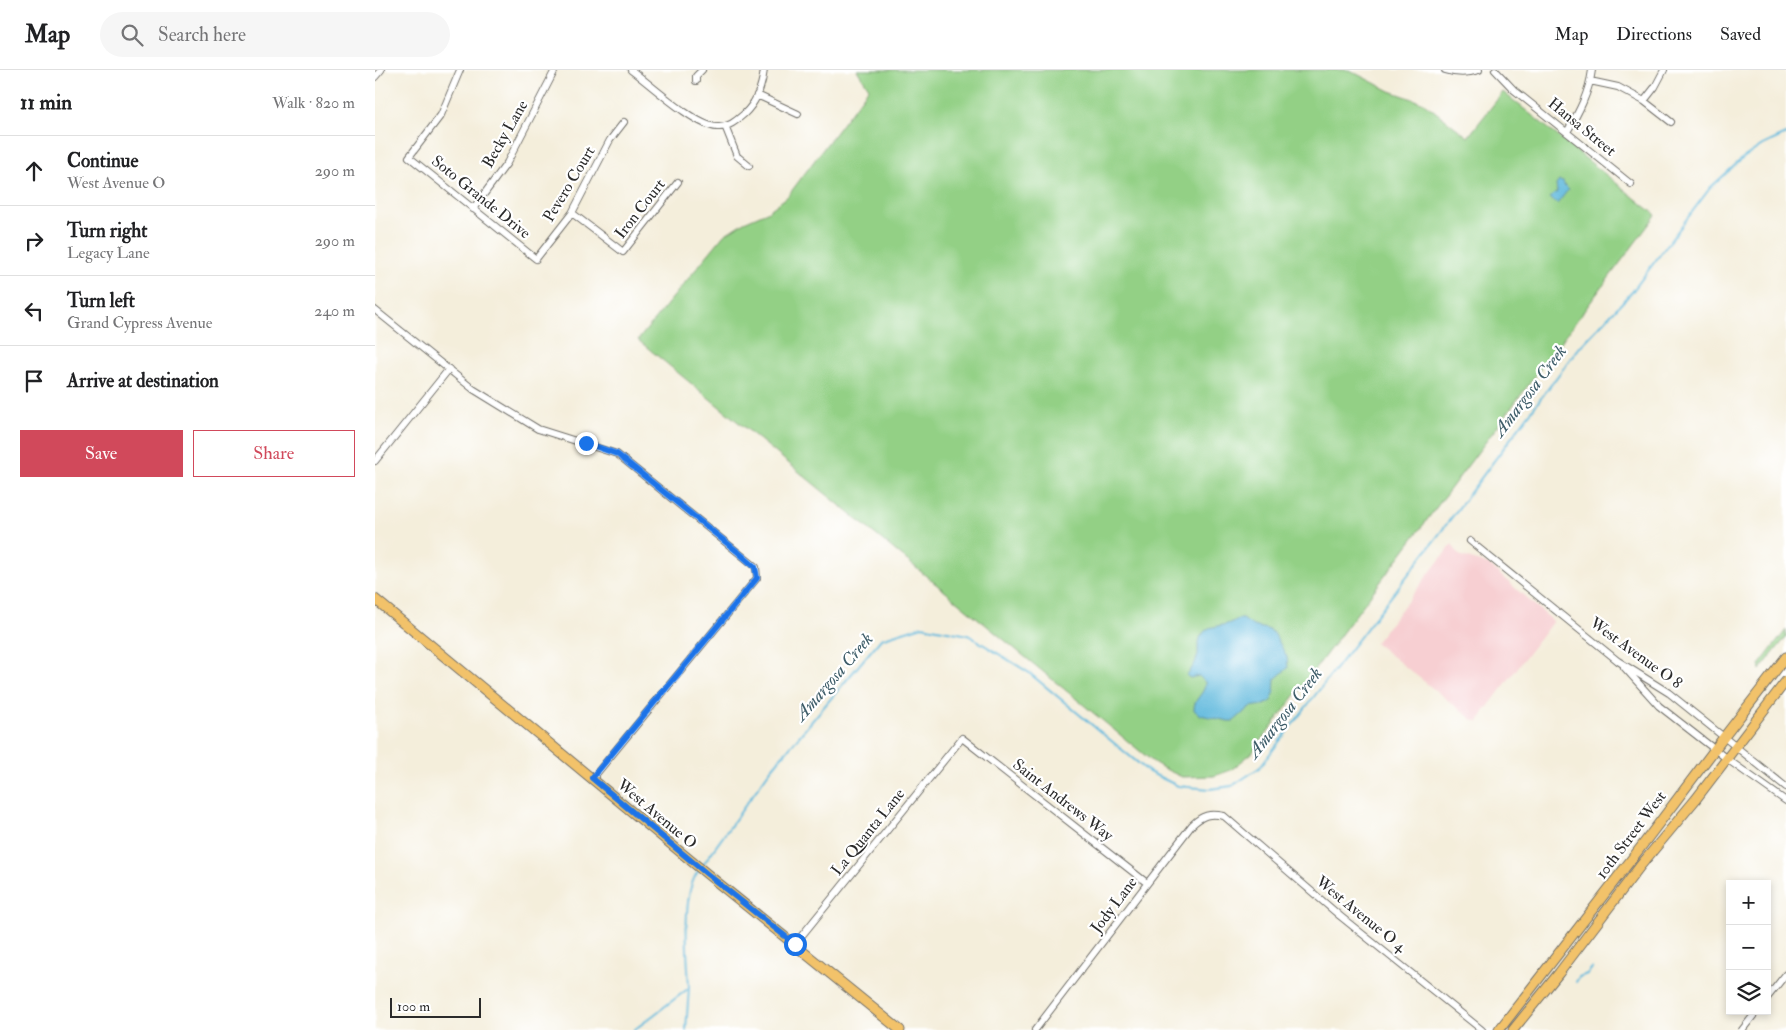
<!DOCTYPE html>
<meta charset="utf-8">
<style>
body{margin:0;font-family:"IM FELL Double Pica",serif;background:#f6f6f6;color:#202124}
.controls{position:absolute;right:15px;bottom:15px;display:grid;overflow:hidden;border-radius:0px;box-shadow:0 2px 8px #0003}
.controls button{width:45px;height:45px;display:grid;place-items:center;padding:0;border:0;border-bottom:1px solid #e0e0e0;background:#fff;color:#202124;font:25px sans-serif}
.scale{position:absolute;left:15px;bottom:12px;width:91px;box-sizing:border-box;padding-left:5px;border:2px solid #2b2b2b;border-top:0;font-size:14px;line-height:18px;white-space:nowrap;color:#2b2b2b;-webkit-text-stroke:4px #fff;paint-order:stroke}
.stop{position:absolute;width:15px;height:15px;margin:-11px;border:4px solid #1a73e8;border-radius:50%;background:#fff}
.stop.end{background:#1a73e8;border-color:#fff;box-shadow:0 1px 5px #0008}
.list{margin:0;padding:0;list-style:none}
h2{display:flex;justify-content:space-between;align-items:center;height:65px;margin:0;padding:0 20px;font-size:21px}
h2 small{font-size:16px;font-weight:400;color:#757577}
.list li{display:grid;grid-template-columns:32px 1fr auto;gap:15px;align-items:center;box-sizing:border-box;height:70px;padding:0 20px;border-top:1px solid #e0e0e0}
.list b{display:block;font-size:19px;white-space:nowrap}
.list p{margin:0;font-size:16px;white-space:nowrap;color:#757577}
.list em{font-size:16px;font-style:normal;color:#757577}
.actions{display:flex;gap:10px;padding:15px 20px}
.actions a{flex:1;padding:11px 0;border:1px solid #d1495b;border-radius:0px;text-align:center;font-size:18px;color:#d1495b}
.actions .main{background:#d1495b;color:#fff}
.icon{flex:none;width:28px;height:28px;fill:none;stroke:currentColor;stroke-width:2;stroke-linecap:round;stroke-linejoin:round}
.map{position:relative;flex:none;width:1411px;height:960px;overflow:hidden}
header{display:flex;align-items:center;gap:30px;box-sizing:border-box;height:70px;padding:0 25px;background:#fff;border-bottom:1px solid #e0e0e0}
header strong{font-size:24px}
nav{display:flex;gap:28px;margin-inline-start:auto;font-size:18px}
.search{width:350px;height:45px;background:#f6f6f6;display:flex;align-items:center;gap:12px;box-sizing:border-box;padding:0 18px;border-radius:28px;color:#757577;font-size:19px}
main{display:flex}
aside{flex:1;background:#fff}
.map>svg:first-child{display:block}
</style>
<header>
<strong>Map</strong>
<div class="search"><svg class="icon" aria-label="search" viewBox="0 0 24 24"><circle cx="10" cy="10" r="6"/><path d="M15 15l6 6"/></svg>Search here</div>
<nav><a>Map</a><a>Directions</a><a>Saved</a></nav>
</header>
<main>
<aside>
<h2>11 min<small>Walk · 820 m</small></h2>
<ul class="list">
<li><svg class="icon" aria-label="ahead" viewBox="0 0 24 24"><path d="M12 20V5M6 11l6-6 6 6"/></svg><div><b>Continue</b><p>West Avenue O</p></div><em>290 m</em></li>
<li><svg class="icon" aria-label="right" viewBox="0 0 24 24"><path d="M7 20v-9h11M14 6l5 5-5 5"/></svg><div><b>Turn right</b><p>Legacy Lane</p></div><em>290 m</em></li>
<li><svg class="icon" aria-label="left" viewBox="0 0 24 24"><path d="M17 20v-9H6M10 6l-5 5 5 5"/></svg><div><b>Turn left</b><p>Grand Cypress Avenue</p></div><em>240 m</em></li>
<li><svg class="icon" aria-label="arrive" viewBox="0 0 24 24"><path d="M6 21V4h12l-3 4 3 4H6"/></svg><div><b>Arrive at destination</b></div></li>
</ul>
<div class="actions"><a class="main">Save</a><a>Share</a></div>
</aside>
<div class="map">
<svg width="1411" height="960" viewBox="0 0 1411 960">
<rect width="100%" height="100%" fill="#fff"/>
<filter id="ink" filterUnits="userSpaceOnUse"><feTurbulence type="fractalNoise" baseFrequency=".02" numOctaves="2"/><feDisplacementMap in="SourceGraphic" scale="10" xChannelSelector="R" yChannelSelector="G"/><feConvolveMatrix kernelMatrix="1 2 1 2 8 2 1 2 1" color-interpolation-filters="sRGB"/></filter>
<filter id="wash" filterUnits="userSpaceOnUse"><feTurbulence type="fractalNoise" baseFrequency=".0096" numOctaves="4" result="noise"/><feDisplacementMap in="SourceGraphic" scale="20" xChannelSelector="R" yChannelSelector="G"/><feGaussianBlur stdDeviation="1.12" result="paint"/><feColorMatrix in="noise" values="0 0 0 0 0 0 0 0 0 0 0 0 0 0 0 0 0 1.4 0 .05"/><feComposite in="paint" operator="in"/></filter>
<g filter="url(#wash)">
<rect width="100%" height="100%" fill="#f4eedb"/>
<path fill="#f7cfd2" d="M 1077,474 L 1084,485 L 1114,495 L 1178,551 L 1109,642 L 1104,652 L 1098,650 L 1000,573 Z"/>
<path fill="#93d085" stroke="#5f7e58" d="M 482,0 L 974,0 L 1015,21 L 1049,33 L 1093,67 L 1128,22 L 1281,145 L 877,683 L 856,700 L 839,706 L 807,707 L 788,698 L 777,691 L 263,270 L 349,165 L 369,152 L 392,142 L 412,127 L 494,18 Z
M 1411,560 L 1411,567 L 1385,600 L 1385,594 Z"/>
<path fill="#60b9dd" stroke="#467284" d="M 1184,111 L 1188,112 L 1190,117 L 1193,120 L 1182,134 L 1175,128 L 1182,122 L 1181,115 Z
M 864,549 L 868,549 L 878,556 L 892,559 L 899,563 L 912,587 L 913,598 L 900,609 L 899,624 L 896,631 L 889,635 L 875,637 L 859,651 L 853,651 L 825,645 L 819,640 C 818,628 831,624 830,612 L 824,606 L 815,608 L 812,606 L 820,593 L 823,584 L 823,571 L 829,562 L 834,558 L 852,554 Z"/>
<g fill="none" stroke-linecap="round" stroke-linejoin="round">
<path stroke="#60b9dd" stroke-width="2" d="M 327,796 L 394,702 L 506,569 L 547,556 L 593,565 L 653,602 L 774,702 L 803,716 L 835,719 L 857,716 L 884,698 L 1062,467 L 1202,280 L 1257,222 L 1335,118 L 1368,88 L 1386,76 L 1411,64
M 1201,912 L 1204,907 L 1212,904 L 1217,898
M 259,960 L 314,918 C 313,887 305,824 324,800
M 311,960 L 314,918"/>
</g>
</g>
<g filter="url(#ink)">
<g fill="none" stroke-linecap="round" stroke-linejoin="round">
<g stroke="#716f69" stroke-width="8">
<path id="minor" d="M 85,0 L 66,45 L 34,87 L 161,189 L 197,143 L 235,70 L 249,52
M 256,0 C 275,14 320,56 342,57 C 353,58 361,51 369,44 C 381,33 387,16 389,0
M 1070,0 C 1082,4 1092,4 1104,0
M 1120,0 L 1139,20 L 1256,114
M 0,7 L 6,0
M 321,11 L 321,6 L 327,0
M 1215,11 L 1243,17 L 1269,31 L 1296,52
M 382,25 L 423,44
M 1269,31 L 1280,17 L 1289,0
M 350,56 L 362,86 L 374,96
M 1192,62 C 1204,42 1214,23 1217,0
M 98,139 L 132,93 L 180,0
M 197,143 L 248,182 L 303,112
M 0,240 L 98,319 L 163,359 L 242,384 L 381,497 L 382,508 L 217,709
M 0,391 L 74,299
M 1095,471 L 1243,591 L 1294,623 L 1411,717
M 1249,597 L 1284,636 L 1352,689 L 1411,731
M 420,874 L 587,668 L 772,813
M 1392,928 L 1411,904
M 660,960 L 817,755 C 827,745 835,743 849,746 L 965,846 L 1107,960
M 1367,960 L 1382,941"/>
</g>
<g stroke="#716f69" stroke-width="11">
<path id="major" d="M 0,529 L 332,804 L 525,960
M 1124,960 L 1266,777 L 1349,667 L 1411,587
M 1138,960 L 1184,903 L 1266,795 L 1321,729 L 1411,611"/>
</g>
<use href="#minor" stroke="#fff" stroke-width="6"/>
<use href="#major" stroke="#f2c26a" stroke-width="9"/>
</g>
</g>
<g fill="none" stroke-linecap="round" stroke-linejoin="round" filter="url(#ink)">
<path stroke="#1a73e8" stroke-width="6" d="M 211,373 L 242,384 L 363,482 L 380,497 L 382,508 L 217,708 L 332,804 L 420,874"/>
</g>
<g text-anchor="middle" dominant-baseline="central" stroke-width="4.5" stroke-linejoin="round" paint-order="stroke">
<g font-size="16" fill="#2b2b2b" stroke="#fff">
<text transform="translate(1207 57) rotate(39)">Hansa Street</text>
<text transform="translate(130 64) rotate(-60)">Becky Lane</text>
<text transform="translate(194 114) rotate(-59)">Pevero Court</text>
<text transform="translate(106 127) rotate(39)">Soto Grande Drive</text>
<text transform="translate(265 139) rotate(-52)">Iron Court</text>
<text transform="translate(1261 583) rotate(36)">West Avenue O 8</text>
<text transform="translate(688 730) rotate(38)">Saint Andrews Way</text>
<text transform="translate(282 744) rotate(40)">West Avenue O</text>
<text transform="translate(493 762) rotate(-51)">La Quanta Lane</text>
<text transform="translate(1256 765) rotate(-53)">10th Street West</text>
<text transform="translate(739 835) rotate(-53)">Jody Lane</text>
<text transform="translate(986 844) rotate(39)">West Avenue O 4</text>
</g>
<g font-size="18" font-style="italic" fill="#3e5d69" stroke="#fff">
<text transform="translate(1155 321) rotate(-53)">Amargosa Creek</text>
<text transform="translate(459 607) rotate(-49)">Amargosa Creek</text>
<text transform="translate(910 643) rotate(-52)">Amargosa Creek</text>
</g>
</g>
</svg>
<div class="controls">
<button>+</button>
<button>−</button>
<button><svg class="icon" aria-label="layers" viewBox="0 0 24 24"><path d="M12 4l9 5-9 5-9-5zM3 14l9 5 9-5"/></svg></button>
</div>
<div class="scale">100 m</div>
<div class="stop" style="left:420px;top:874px"></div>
<div class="stop end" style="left:211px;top:373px"></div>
</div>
</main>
